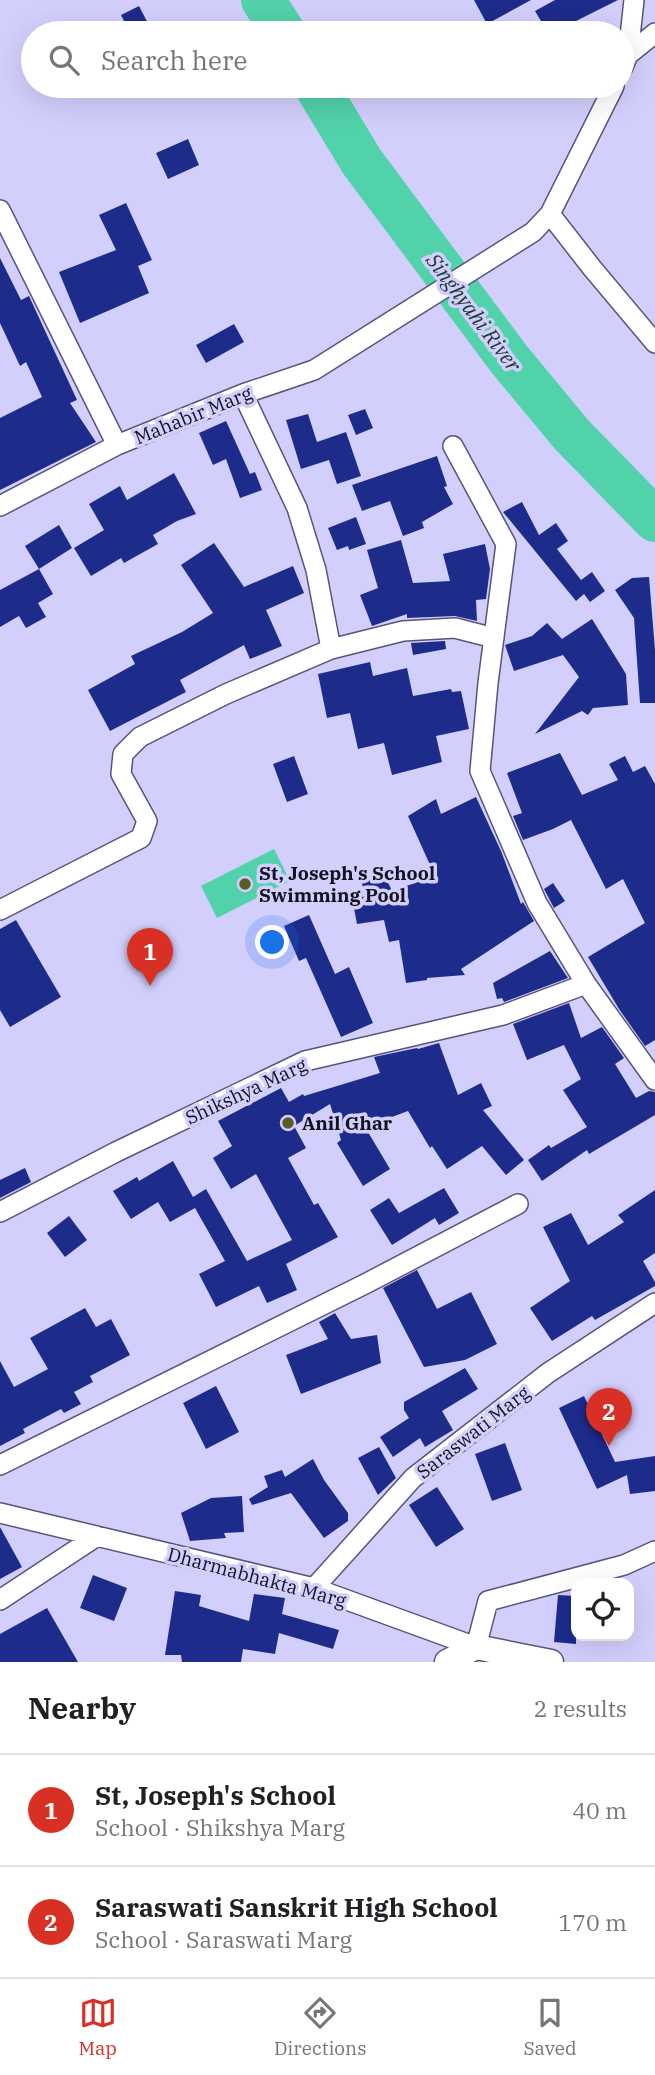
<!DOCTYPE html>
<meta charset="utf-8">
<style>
body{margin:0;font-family:"IBM Plex Serif",serif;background:#f6f6f6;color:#202124}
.controls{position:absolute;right:21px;bottom:21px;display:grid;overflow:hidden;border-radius:14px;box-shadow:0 7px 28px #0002}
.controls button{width:63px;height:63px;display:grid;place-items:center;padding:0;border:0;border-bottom:2px solid #e0e0e0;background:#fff;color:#202124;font:35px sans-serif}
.you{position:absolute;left:273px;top:943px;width:24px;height:24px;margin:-18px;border:5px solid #fff;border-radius:50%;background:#1a73e8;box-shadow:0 0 0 10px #1a73e833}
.badge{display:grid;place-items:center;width:46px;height:46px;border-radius:50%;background:#d93025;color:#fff;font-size:23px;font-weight:700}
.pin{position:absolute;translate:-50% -58px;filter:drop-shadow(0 2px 4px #0008)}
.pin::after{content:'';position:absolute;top:37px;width:24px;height:21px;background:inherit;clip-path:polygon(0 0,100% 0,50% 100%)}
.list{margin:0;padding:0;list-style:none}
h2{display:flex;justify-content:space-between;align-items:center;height:91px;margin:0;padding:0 28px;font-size:30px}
h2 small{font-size:23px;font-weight:400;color:#757577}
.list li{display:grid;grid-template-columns:46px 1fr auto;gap:21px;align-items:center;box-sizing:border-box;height:112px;padding:0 28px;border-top:2px solid #e0e0e0}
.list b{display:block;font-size:26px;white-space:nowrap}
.list p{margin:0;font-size:23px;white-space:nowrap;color:#757577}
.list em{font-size:23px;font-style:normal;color:#757577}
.icon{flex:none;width:38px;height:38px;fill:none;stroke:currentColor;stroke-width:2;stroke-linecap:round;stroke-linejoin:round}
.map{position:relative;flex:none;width:655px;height:1662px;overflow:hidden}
.search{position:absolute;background:#fff;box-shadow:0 7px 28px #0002;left:21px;right:21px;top:21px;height:77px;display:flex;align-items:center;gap:18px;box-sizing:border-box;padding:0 24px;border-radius:38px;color:#757577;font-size:26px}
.sheet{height:315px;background:#fff}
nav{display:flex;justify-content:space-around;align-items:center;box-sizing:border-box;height:98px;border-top:2px solid #e0e0e0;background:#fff;font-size:19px;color:#757577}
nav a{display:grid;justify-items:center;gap:4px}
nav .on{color:#d93025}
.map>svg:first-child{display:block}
</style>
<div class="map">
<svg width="655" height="1662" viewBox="0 0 655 1662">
<rect width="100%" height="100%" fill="#d3cffd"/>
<path fill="#52d2aa" d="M 274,849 L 290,881 L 217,918 L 201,886 Z"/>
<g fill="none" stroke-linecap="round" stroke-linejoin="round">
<path stroke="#52d2aa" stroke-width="44" d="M 263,0 L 284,33
M 316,86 L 362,162 L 509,359 L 572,435 L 655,520"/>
</g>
<path fill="#1d2b8b" d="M 474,0 L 531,0 L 487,24 Z
M 555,0 L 618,0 L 570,24 L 575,33 L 548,33 L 535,11 Z
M 139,6 L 153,33 L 130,33 L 121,15 Z
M 188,139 L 199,165 L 168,179 L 156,153 Z
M 126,203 L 152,260 L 138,266 L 149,293 L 80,323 L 59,272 L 116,250 L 99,215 Z
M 0,258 L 21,300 L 29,296 L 77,400 L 70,403 L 96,442 L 0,490 L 0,418 L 42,397 L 26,362 L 20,366 L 0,323 Z
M 234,324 L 244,342 L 206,363 L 196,345 Z
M 365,409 L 373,428 L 356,435 L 348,415 Z
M 308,414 L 317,442 L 346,432 L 361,476 L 337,484 L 329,460 L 301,469 L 286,420 Z
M 226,421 L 250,474 L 255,472 L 262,490 L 240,498 L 226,459 L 213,465 L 199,433 Z
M 437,456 L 447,486 L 444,487 L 453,504 L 422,522 L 424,528 L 403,536 L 390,501 L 362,511 L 352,485 Z
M 174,473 L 196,514 L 177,521 L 153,535 L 158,544 L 124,563 L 121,558 L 91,576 L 74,548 L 104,530 L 89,504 L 120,486 L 127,500 Z
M 522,502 L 539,535 L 556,523 L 568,541 L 557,549 L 581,580 L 592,572 L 605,591 L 590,602 L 584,594 L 576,601 L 503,512 Z
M 356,517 L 366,544 L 349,550 L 348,546 L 337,550 L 328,528 Z
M 59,525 L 72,548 L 39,569 L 25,546 Z
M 401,540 L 413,583 L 450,581 L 443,554 L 485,544 L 490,569 L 486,599 L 476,600 L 477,621 L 455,616 L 407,618 L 407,614 L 372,626 L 360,595 L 378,588 L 367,550 Z
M 214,543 L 244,587 L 293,566 L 304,593 L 266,610 L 282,646 L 250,659 L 244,645 L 180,680 L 186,692 L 110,731 L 88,690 L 135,664 L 131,656 L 182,632 L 213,613 L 181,565 Z
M 39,569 L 53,594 L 38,603 L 46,617 L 26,628 L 19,616 L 0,627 L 0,590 Z
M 649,577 L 655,650 L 655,703 L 640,703 L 634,618 L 615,590 L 632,578 Z
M 592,619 L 626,674 L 628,705 L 593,708 L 588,715 L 582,711 L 535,734 L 579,677 L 563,655 L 514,671 L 505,645 L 532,636 L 547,623 L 562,639 Z
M 445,641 L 446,649 L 413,655 L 411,643 Z
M 370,662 L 373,676 L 407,668 L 413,696 L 451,689 L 452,692 L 461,691 L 469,729 L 436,736 L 442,762 L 392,775 L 384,743 L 358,749 L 350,713 L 327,718 L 318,674 Z
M 560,753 L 582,795 L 618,780 L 609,764 L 625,756 L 633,772 L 645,766 L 655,784 L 655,1040 L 645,1046 L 619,1009 L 588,957 L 645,923 L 623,879 L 606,889 L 571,820 L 553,829 L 523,840 L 513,816 L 522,813 L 507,773 Z
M 294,756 L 308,794 L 287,802 L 273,764 Z
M 476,797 L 501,851 L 521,904 L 523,902 L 534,921 L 461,969 L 465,975 L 427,978 L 427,980 L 406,983 L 399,940 L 389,942 L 384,920 L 357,924 L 352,898 L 367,896 L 359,877 L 381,867 L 392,891 L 435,876 L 408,816 L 436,799 L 441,814 Z
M 553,883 L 565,901 L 554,908 L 544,889 Z
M 309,915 L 335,974 L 349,967 L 373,1023 L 341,1037 L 306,958 L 299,961 L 284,926 Z
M 16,920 L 61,997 L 10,1027 L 0,1010 L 0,929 Z
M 550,951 L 568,978 L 504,1002 L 502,998 L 497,999 L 493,983 Z
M 569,1003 L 581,1038 L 602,1027 L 624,1058 L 615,1064 L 636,1098 L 649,1091 L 655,1092 L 655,1115 L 589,1154 L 587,1150 L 542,1181 L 528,1160 L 549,1145 L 551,1148 L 587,1127 L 563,1090 L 581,1079 L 564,1045 L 527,1060 L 513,1024 Z
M 439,1043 L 458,1095 L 481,1083 L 492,1106 L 483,1110 L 524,1160 L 506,1175 L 482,1146 L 447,1169 L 432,1146 L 430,1148 L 408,1111 L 365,1127 L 390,1169 L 363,1186 L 337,1143 L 341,1140 L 330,1104 L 294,1126 L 306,1148 L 288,1158 L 314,1205 L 318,1203 L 338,1237 L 286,1264 L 297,1290 L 267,1303 L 259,1286 L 216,1307 L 199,1274 L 225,1261 L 195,1208 L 170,1222 L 158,1202 L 131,1219 L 113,1191 L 137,1177 L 139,1181 L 173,1161 L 193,1197 L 206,1189 L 247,1261 L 292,1240 L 256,1174 L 231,1189 L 213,1158 L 232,1146 L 218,1121 L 281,1088 L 289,1102 L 303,1094 L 304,1096 L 380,1073 L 374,1057 L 417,1048 L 418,1049 Z
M 25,1168 L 31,1182 L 0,1198 L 0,1180 Z
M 444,1188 L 459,1213 L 439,1225 L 435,1218 L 392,1245 L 370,1210 L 389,1198 L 399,1213 Z
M 655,1190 L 655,1253 L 643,1261 L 655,1282 L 655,1286 L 595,1320 L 592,1316 L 552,1341 L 530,1308 L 570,1281 L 543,1227 L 571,1213 L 588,1245 L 624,1222 L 618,1215 Z
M 69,1216 L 87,1240 L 65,1257 L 47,1233 Z
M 417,1270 L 437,1309 L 471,1292 L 497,1344 L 465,1360 L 424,1367 L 383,1288 Z
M 85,1308 L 96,1327 L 111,1319 L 130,1355 L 90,1376 L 93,1382 L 74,1392 L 81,1404 L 64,1413 L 61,1409 L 23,1429 L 25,1433 L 0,1446 L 0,1361 L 14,1387 L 48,1369 L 30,1338 Z
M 335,1313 L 351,1339 L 377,1335 L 381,1363 L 301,1394 L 286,1355 L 328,1339 L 319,1322 Z
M 465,1368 L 478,1389 L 442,1411 L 453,1430 L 425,1447 L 420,1438 L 393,1457 L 380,1437 L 409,1418 L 404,1410 L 404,1402 Z
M 216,1386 L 239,1432 L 206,1449 L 183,1403 Z
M 584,1396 L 615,1462 L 655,1456 L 655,1491 L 630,1494 L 627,1475 L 597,1489 L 559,1408 Z
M 505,1443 L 522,1490 L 492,1501 L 475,1454 Z
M 379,1447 L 396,1478 L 378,1495 L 358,1458 Z
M 313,1459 L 324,1480 L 348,1513 L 348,1521 L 324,1538 L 291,1493 L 252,1505 L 249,1499 L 268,1487 L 264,1476 L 282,1470 L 285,1477 Z
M 437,1487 L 464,1529 L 436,1547 L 409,1505 Z
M 242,1496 L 244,1532 L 224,1533 L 226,1538 L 190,1541 L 181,1513 L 211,1498 Z
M 0,1527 L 22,1567 L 0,1579 Z
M 93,1575 L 127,1588 L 114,1621 L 80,1608 Z
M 175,1591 L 201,1595 L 199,1606 L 249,1621 L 254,1594 L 285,1598 L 282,1614 L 339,1630 L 333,1649 L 279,1633 L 275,1654 L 243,1649 L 241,1662 L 182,1662 L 181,1655 L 165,1655 Z
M 558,1595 L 576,1596 L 576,1644 L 554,1642 Z
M 47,1608 L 78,1662 L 0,1662 L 0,1634 Z"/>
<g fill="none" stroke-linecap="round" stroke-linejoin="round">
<g stroke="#58547b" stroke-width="22">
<path id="minor" d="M 628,55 L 655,33
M 622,69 L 628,55 L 634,0
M 0,210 L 117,445
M 550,214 L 592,268 L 655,343
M 243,394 L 297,508 L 316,570 L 331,649
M 453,446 L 506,544 L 488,683 L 480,771 L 537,903 L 586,984 L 655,1080
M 0,506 L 117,445 L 243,394 L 314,370 L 533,232 L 550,214 L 614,86
M 0,910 L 141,838 L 147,821 L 121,774 L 123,754 L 140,737 L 226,694 L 331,649 L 403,631 L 455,628 L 494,638
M 0,1212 L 116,1152 L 305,1061 L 503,1015 L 586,984
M 0,1465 L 367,1283 L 518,1204
M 0,1513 L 314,1588 L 476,1647 L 488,1601 L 624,1565 L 655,1551
M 314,1588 L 413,1478 L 548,1373 L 655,1303
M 0,1600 L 97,1536"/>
</g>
<g stroke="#58547b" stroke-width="27">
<path id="tertiary" d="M 447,1662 L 476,1647 L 551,1662"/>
</g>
<use href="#minor" stroke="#fff" stroke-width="19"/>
<use href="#tertiary" stroke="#fff" stroke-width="24"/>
</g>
<g fill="#5b5b28" stroke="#d3cffd" stroke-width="2.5">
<circle cx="245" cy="884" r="7"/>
<circle cx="288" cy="1123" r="7"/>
</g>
<g text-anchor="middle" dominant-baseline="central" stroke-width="7" stroke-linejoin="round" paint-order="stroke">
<g font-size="19" fill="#141221" stroke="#d3cffd">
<text transform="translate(193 415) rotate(-22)">Mahabir Marg</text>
<text transform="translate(246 1091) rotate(-25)">Shikshya Marg</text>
<text transform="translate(473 1432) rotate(-38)">Saraswati Marg</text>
<text transform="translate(257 1577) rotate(15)">Dharmabhakta Marg</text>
</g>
<g font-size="19" font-weight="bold" fill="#141221" stroke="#d3cffd" text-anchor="start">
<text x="259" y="873">St, Joseph's School<tspan x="259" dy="22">Swimming Pool</tspan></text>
<text x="302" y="1123">Anil Ghar</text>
</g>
<g font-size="21" font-style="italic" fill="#1d382f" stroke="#d3cffd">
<text transform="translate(474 312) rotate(53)">Singhyahi River</text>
</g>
</g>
</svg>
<div class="controls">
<button><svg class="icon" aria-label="locate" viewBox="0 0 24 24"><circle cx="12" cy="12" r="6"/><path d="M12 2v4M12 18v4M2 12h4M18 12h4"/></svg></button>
</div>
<div class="you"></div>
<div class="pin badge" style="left:150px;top:986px">1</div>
<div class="pin badge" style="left:609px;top:1446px">2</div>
<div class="search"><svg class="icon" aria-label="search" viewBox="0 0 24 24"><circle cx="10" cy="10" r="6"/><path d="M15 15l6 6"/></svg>Search here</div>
</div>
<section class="sheet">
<h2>Nearby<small>2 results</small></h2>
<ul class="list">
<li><span class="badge">1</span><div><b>St, Joseph's School</b><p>School · Shikshya Marg</p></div><em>40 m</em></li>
<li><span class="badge">2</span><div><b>Saraswati Sanskrit High School</b><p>School · Saraswati Marg</p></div><em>170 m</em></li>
</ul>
</section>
<nav>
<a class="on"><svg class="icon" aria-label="map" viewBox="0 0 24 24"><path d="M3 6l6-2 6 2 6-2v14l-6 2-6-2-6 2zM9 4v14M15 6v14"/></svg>Map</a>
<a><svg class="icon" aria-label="directions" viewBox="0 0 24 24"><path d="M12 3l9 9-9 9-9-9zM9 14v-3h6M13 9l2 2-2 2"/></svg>Directions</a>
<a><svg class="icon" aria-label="saved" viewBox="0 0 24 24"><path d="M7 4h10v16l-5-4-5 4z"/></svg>Saved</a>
</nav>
